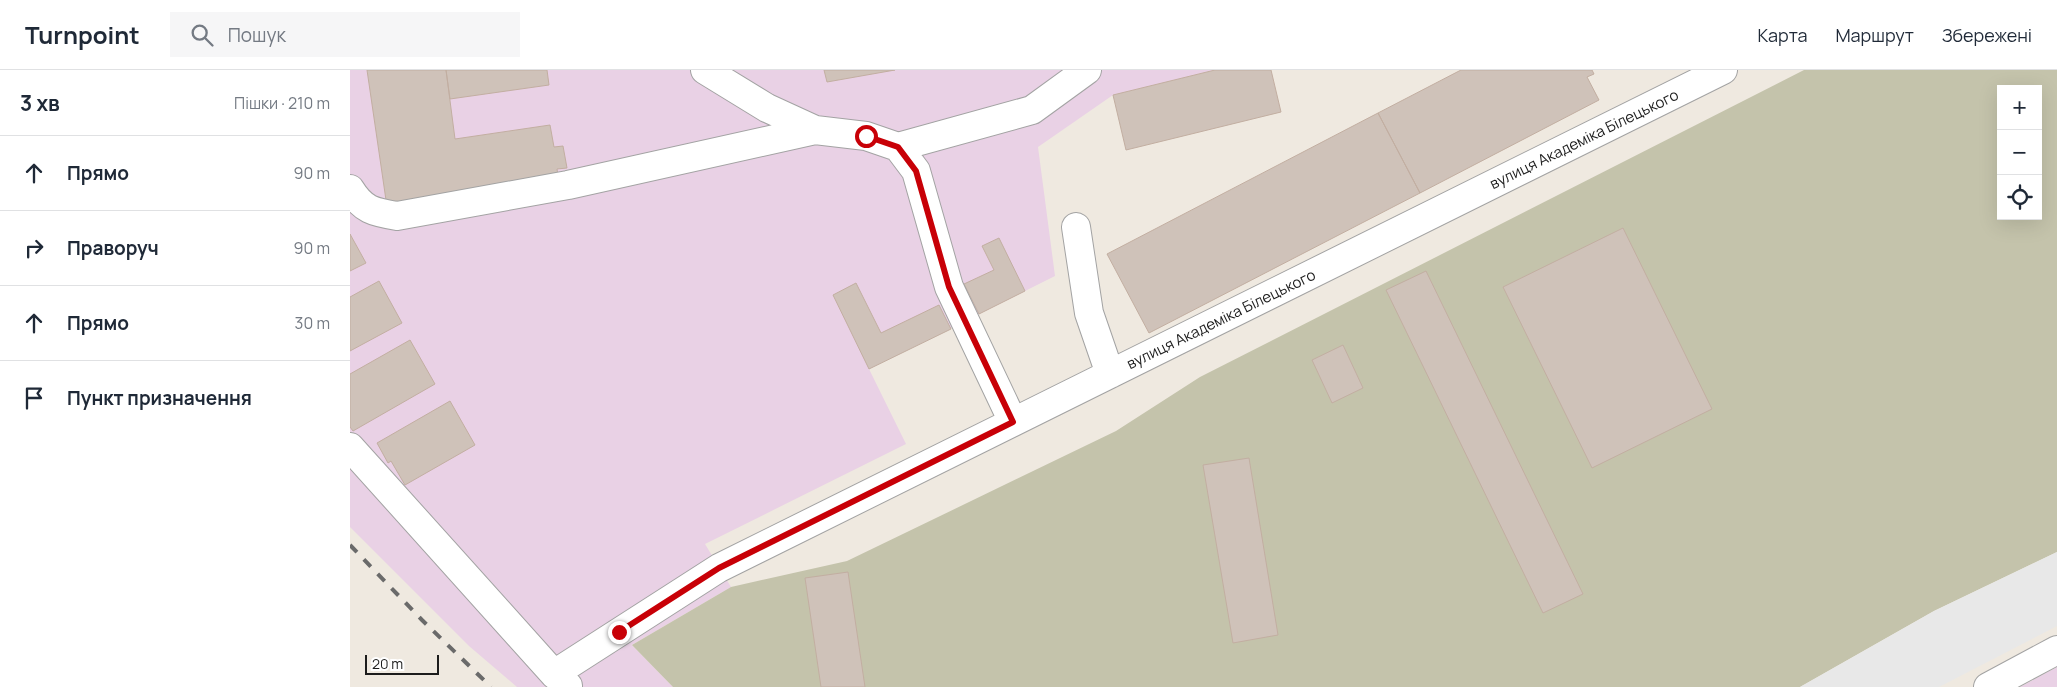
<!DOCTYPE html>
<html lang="uk">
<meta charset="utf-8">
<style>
body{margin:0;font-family:Manrope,sans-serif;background:#f6f6f7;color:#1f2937}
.controls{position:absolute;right:15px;top:15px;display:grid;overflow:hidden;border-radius:0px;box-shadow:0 5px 20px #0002}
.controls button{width:45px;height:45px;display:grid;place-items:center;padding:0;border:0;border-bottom:1px solid #e0e1e3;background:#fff;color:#1f2937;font:25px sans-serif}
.scale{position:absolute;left:15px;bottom:12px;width:74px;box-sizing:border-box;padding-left:5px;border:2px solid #1c1c1c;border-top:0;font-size:14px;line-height:18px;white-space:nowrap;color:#1c1c1c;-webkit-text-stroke:4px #fff;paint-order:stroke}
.stop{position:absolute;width:15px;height:15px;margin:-11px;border:4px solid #c80007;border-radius:50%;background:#fff}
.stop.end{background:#c80007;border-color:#fff;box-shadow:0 1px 5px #0008}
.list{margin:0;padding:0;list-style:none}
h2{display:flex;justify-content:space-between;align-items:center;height:65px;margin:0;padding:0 20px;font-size:21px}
h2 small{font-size:16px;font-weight:400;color:#747a83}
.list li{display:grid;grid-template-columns:32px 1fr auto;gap:15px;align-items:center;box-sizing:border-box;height:75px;padding:0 20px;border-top:1px solid #e0e1e3}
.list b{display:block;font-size:19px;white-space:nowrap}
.list em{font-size:16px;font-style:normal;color:#747a83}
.icon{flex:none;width:28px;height:28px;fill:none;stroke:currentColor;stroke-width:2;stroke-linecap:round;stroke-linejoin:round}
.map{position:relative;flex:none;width:1707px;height:617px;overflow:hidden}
header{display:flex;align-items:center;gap:30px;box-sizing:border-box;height:70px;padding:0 25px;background:#fff;border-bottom:1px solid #e0e1e3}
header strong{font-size:24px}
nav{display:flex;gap:28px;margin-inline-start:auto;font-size:18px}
.search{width:350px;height:45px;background:#f6f6f7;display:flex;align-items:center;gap:12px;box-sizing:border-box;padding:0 18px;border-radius:0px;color:#747a83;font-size:19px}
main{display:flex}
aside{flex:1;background:#fff}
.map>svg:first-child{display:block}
</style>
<header>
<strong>Turnpoint</strong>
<div class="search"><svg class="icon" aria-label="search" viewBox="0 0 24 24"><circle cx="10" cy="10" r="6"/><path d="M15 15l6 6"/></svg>Пошук</div>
<nav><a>Карта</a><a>Маршрут</a><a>Збережені</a></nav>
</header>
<main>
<aside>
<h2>3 хв<small>Пішки · 210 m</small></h2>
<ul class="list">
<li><svg class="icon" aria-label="ahead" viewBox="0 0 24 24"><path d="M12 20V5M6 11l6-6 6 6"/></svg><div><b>Прямо</b></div><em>90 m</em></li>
<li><svg class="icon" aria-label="right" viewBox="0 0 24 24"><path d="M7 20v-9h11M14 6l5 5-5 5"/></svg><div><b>Праворуч</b></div><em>90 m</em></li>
<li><svg class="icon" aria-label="ahead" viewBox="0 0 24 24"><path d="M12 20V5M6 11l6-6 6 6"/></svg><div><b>Прямо</b></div><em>30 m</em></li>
<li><svg class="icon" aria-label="arrive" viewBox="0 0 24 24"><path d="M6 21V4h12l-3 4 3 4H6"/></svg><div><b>Пункт призначення</b></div></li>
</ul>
</aside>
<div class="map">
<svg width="1707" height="617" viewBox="0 0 1707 617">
<rect width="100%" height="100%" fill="#efe9e0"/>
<path fill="#e9d1e5" d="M 0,0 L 865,0 L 763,25 L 688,77 L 705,206 L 519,299 L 556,374 L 355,474 L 381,517 L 282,575 L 323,617 L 167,617 L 119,576 L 0,457 Z
M 1707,597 L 1707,617 L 1670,617 Z"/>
<path fill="#c4c3ab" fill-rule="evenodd" d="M 1454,0 L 1707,0 L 1707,482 L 1584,541 L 1450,617 L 323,617 L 282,575 L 381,517 L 497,491 L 766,361 L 850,307 ZM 1651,19 L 1688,19 L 1688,146 L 1651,146 Z"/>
<path fill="#e8e8e8" d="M 1707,482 L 1707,556 L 1589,617 L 1450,617 L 1584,541 Z"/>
<path fill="#cfc2b9" stroke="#c2aea1" d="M 17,0 L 96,0 L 105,69 L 200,55 L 204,77 L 213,76 L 217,98 L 207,99 L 209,112 L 37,137 Z
M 96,0 L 197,0 L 199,15 L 100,29 Z
M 474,0 L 545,0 L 477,12 Z
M 865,0 L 921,0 L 931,42 L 776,80 L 763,25 Z
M 1111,0 L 1242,0 L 1244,4 L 1237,7 L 1249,30 L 1070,123 L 1028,43 Z
M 1028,43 L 1070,123 L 799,263 L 757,184 Z
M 1273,158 L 1362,339 L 1242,398 L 1153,217 Z
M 0,164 L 16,193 L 0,201 Z
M 649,168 L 675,221 L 629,244 L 614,214 L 644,200 L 632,176 Z
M 1076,201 L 1233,524 L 1193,543 L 1036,220 Z
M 29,211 L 52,253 L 0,281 L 0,227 Z
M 506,213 L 531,263 L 589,235 L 601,259 L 519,299 L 483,225 Z
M 60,270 L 85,314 L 3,361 L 0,357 L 0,304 Z
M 993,275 L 1013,318 L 982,333 L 962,290 Z
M 100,331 L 125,375 L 55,415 L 41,391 L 38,393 L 27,373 Z
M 899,388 L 928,565 L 883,573 L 853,395 Z
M 498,502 L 515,617 L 471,617 L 455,508 Z"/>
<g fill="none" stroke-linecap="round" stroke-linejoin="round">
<g stroke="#a3a3a3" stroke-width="30">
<path id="minor" d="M 355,0 L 417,38 L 465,60 L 516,66 L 548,77 L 566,101 L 599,217 L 663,352
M 548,77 L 682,40 L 737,0
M 0,119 C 13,140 23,142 47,146 L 218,115 L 465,60
M 726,157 L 739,243 L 760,304
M 0,377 L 204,604 L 218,616
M 204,604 L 369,498 L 1373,0
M 1638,617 L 1707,580"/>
</g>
<use href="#minor" stroke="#fff" stroke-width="28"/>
<path stroke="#6a6a6a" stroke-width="4" stroke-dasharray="10 10" stroke-linecap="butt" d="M 0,475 L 72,550 L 141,617"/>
</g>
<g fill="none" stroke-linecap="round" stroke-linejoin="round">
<path stroke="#c80007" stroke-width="6" d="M 269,562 L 369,498 L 663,352 L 599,217 L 566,101 L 548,77 L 516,66"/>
</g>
<g text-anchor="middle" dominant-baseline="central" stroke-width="4" stroke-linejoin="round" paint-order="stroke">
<g font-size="15" fill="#1c1c1c" stroke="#fff">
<text transform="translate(1234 69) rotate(-26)">вулиця Академіка Білецького</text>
<text transform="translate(871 249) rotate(-26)">вулиця Академіка Білецького</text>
</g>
</g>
</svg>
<div class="controls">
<button>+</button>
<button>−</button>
<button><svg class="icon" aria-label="locate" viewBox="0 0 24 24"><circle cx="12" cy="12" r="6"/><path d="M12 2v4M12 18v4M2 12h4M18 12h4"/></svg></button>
</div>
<div class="scale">20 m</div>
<div class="stop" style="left:516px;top:66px"></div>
<div class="stop end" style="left:269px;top:562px"></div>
</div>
</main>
